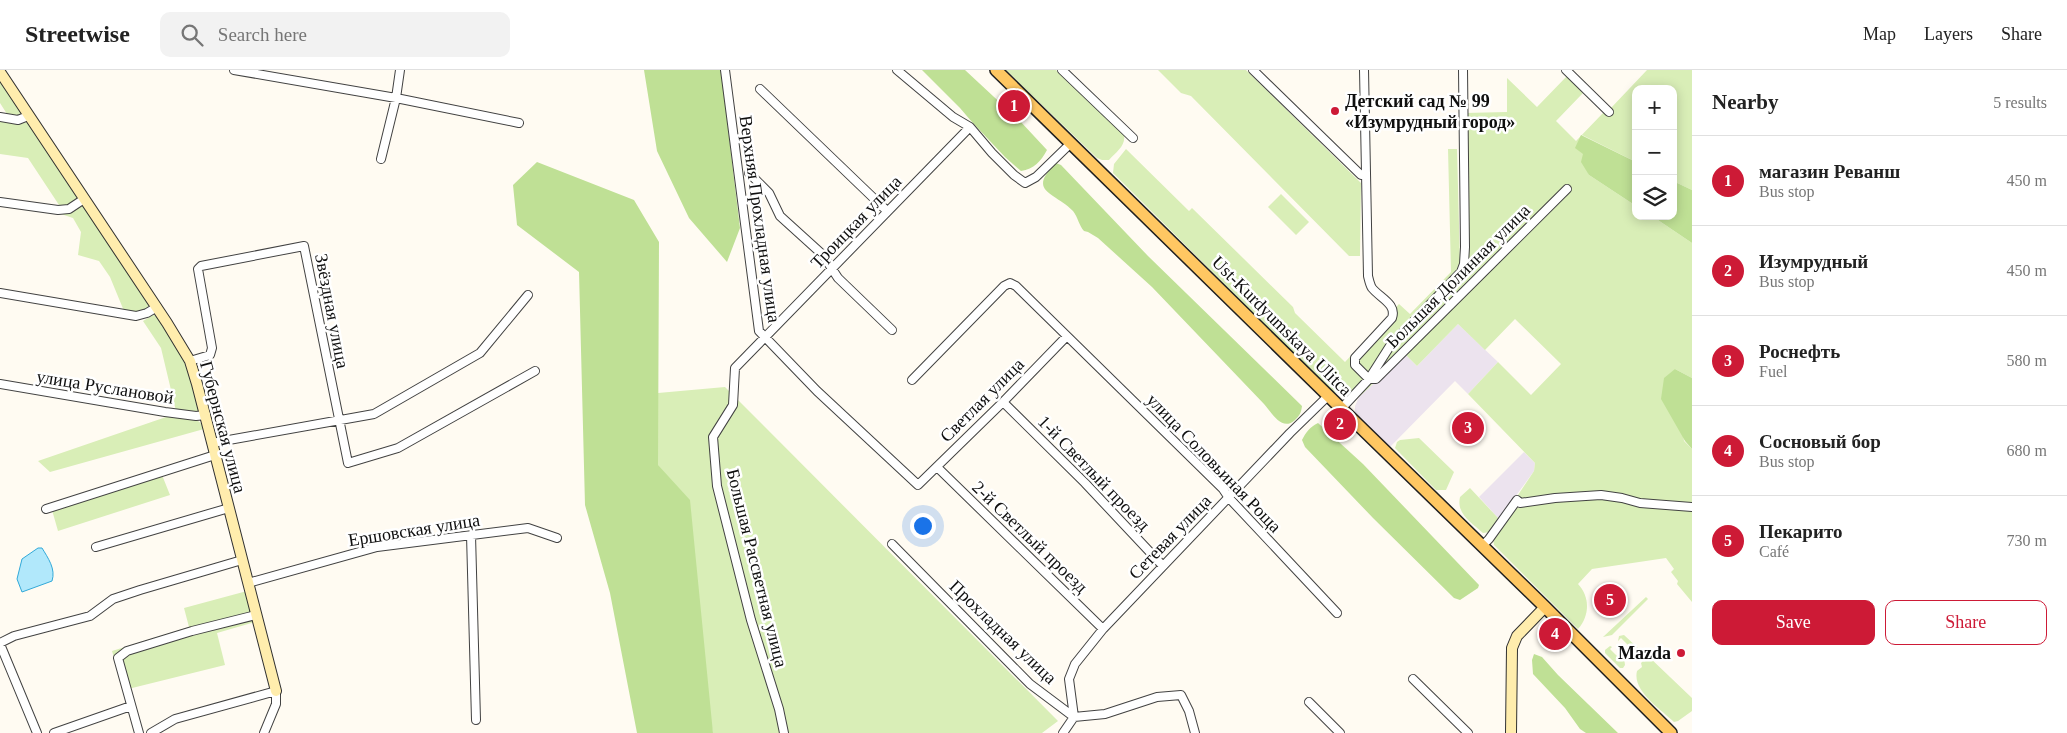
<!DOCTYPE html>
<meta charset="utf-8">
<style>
body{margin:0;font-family:"Times New Roman",serif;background:#f2f2f2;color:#222}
.controls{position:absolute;right:15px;top:15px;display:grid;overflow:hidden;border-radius:10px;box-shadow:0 2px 12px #0003}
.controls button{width:45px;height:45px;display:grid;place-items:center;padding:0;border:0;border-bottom:1px solid #e0e0e0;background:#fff;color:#222;font:25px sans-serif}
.you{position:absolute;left:922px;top:455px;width:18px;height:18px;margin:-12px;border:4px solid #fff;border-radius:50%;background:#1a73e8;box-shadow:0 0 0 8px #1a73e833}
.badge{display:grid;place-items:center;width:32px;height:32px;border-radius:50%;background:#cd1a36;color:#fff;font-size:16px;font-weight:700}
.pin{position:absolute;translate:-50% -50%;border:2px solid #fff;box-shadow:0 1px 5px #0006}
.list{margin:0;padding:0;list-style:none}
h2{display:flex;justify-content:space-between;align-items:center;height:65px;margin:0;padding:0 20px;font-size:21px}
h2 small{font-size:16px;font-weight:400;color:#767676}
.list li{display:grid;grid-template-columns:32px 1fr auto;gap:15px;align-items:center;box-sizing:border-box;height:90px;padding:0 20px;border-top:1px solid #e0e0e0}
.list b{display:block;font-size:19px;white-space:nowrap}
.list p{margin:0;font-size:16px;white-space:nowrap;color:#767676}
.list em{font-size:16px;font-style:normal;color:#767676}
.actions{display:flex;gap:10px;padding:15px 20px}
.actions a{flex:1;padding:11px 0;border:1px solid #cd1a36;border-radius:10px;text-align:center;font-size:18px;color:#cd1a36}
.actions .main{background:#cd1a36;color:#fff}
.icon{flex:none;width:28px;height:28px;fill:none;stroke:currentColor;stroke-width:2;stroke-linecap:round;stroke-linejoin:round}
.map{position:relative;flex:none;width:1692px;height:663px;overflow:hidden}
header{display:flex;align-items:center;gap:30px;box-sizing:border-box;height:70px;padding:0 25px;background:#fff;border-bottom:1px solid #e0e0e0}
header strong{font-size:24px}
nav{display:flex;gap:28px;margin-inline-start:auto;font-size:18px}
.search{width:350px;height:45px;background:#f2f2f2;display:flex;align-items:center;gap:12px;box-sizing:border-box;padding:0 18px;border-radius:10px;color:#767676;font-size:19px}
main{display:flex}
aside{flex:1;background:#fff}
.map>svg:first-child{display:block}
</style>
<header>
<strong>Streetwise</strong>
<div class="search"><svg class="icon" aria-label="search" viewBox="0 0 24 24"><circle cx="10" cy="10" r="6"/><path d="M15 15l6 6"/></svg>Search here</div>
<nav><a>Map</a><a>Layers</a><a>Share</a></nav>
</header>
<main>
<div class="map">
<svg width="1692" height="663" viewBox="0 0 1692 663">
<rect width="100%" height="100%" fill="#fffbf2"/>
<path fill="#ece3ee" d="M 1458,254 L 1498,292 L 1468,324 L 1455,311 L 1390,377 L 1355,342 L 1355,336 L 1359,327 L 1405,284 L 1417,296 Z
M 1524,382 L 1535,393 L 1534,401 L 1499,449 L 1479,427 Z"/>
<path fill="#d9eeb7" d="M 1006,0 L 1056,0 L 1124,65 C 1126,76 1116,82 1109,90 L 1102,90 L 1097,88 Z
M 1158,0 L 1246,0 L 1361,113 L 1360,186 L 1349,186 L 1191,26 L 1181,23 Z
M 1647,0 L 1692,0 L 1692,120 L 1673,111 L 1673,19 L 1636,19 L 1636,92 L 1582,65 L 1583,84 L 1589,105 L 1636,136 L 1636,146 L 1652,146 L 1692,173 L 1692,308 L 1675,299 L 1684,371 L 1692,379 L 1692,434 L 1640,430 L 1622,426 L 1524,430 L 1518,425 L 1534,401 L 1535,393 L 1468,324 L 1498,292 L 1531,325 L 1561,294 L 1515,249 L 1485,280 L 1458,254 L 1417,296 L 1405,284 L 1359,327 L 1393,277 L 1463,204 L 1464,43 L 1507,42 L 1507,8 L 1537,37 L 1567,6 L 1583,23 L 1556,51 L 1576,71 L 1603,43 L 1610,39 Z
M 0,9 L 21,43 L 19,46 L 7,44 L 0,33 Z
M 0,50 L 20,54 L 27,52 L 78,129 L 68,136 L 58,137 L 59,135 L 28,88 L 0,84 Z
M 1126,79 L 1189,141 L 1192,138 L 1293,237 L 1295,243 L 1345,292 L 1399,234 L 1410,244 L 1451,202 L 1448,79 L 1457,79 L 1460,193 L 1458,200 L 1388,274 L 1363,311 L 1353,321 L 1346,324 L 1333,322 L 1113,103 L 1114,94 Z
M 1281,124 L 1309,152 L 1296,165 L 1268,137 Z
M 82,136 L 85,137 L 150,234 L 145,241 L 135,243 L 124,241 L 110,207 L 99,191 L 78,185 L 81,162 L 73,148 L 58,143 Z
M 153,245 L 158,246 L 186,292 L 200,339 L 194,344 L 176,341 L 161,278 L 143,251 Z
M 725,317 L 1058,651 L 1042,663 L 713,663 L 658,395 L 658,323 Z
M 169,346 C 181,347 200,345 204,359 L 50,402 L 38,391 Z
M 1419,368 L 1454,402 L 1446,420 L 1436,420 L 1395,378 L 1397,372 L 1400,370 Z
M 162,405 L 170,425 L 58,461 L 52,440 Z
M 1470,418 L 1499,449 L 1490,462 L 1483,463 C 1472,453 1456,444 1460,427 Z
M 1601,428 L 1692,440 L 1692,532 L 1677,514 L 1678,511 L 1671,502 L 1674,499 L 1666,488 L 1592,499 L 1578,514 C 1590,527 1590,545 1578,559 L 1494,475 L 1493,468 C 1500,459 1508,443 1517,438 C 1533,428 1582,429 1601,428 Z
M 247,521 L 255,552 L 217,563 L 225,595 L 124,620 L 112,581 L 189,557 L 184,538 Z
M 1646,527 L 1648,529 L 1612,565 L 1603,567 Z
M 1624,565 L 1639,579 L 1638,585 L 1632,586 L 1635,582 L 1621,568 L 1618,571 L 1619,566 Z
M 1610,576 L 1612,577 L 1610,579 L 1622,591 L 1624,588 L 1625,595 L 1623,598 L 1620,598 L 1605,583 L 1605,580 Z
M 1648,586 L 1692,628 L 1692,641 L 1678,651 L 1674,652 C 1661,639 1632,621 1637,601 L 1642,597 L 1641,593 Z"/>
<path fill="#bfe095" d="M 644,0 L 721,0 L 740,158 L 727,192 L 689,148 L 657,81 Z
M 922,0 L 965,0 L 1020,51 L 1047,80 C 1041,91 1034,99 1021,101 L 1005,87 L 972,52 L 960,38 Z
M 1581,65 L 1636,92 L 1636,136 L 1589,105 L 1581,92 L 1583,84 L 1575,78 Z
M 537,92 L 634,130 L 659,172 L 658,395 L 690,430 L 713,663 L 637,663 L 610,523 L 585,435 L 579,202 L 517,155 L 513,115 Z
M 1056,93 L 1061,95 L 1148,186 L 1302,336 C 1301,343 1300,345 1295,350 C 1282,362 1272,343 1264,334 L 1152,217 L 1098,168 L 1088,162 L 1084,161 C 1079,156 1078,147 1073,141 C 1055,122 1026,122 1056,93 Z
M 1673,111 L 1692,120 L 1692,173 L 1652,146 L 1673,146 Z
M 1675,299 L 1692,308 L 1692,379 L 1685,371 L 1661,329 L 1664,308 Z
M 1318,353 L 1363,394 L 1479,515 L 1478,518 L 1460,530 L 1454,528 L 1373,448 L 1305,377 L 1302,370 C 1306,362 1310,357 1318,353 Z
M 1534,584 L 1542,587 L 1558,605 L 1618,663 L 1586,663 L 1580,659 L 1565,638 L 1533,604 L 1532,590 Z"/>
<path fill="#b1e8fb" stroke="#31a9d9" d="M 38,478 L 42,478 C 48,488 56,499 52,511 L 22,522 L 17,509 L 22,489 Z"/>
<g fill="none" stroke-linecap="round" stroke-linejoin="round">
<g stroke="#424242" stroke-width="10">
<path id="street" d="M 234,0 L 396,28 L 519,53
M 725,0 L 759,261 L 817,321 L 918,415 L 1003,332 L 1067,266
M 897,0 L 953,47 L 970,57 L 992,83 L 1014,105 L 1025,113 L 1036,107 L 1071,73
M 1062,0 L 1133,68
M 1253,0 L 1361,105 L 1365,105
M 1364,0 L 1368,206 C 1369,210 1370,215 1372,218 C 1380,228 1397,234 1392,248 L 1355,288 L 1355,295 L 1369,309
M 1566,0 L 1609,42
M 760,19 L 887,141
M 0,47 L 18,50 L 28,46
M 381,89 L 396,28 L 400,0
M 749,103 L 769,123 L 780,146 L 823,185 L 838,208 L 892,260
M 0,132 L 58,140 L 69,139 L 84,129
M 0,223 L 136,246 L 147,243 L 157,237
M 190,291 L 210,285 L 212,278 L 198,199 L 201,196 L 304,176 L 348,393 L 398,378 L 535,301
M 1369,309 L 1376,309 L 1567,119
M 912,310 L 1004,216 L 1010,213 L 1016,216 L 1223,419 L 1229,428 L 1337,543
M 0,314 L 165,342 L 196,346 L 206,345
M 1003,332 L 1085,413 L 1163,496
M 1341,339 L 1369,309 L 1390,276 L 1461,202 L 1464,194 L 1465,177 L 1463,0
M 212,373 L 374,344 L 480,283 L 528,225
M 937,397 L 1103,559
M 46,439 L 215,385
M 471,465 L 476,650
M 892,474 L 1030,614 L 1074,647 L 1105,644 L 1157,627 L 1181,625 L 1189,641 L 1195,663
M 1482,476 L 1489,469 L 1517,430 L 1520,433 L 1555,428 L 1601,425 L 1622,428 L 1640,433 L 1692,437
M 96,477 L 229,438
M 248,513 L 377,477 L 528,458 L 557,468
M 0,573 L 14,566 L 90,546 L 113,529 L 140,520 L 242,490
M 0,574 L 37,663
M 1413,609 L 1468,663
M 1309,632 L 1340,663
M 54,663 L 131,636
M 139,663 L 118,588 L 127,581 L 192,561 L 256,545
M 151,663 L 175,649 L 276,621 L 276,634 L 264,663
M 784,663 L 779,639 L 751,550 L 717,416 L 713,367 L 733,335 L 735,298 L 970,57
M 1063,663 L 1074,647 L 1069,609 L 1075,594 L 1103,559 L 1290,363 L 1328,326"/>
</g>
<g stroke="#313131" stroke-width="12">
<path id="secondary" d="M 0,2 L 167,253 L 190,291 L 197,314 L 276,621
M 1511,663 L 1512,578 L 1517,566 L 1545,537"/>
</g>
<g stroke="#202020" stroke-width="14">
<path id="primary" d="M 996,0 L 1350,347 L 1545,537 L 1671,663"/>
</g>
<use href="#street" stroke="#fff" stroke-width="8"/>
<use href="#secondary" stroke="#ffedad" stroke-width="10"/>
<use href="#primary" stroke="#ffc762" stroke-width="11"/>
</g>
<g fill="#cd1a36" stroke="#fff" stroke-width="2">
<circle cx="1335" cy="41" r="5"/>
<circle cx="1681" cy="583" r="5"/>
</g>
<g text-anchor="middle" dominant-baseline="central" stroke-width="5" stroke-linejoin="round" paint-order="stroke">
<g font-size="18" font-weight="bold" fill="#0f0f0f" stroke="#fff" text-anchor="start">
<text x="1345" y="31">Детский сад № 99<tspan x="1345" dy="21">«Изумрудный город»</tspan></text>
<text x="1671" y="583" text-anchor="end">Mazda</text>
</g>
<g font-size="18" fill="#0f0f0f" stroke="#fff">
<text transform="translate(760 149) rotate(82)">Верхняя Прохладная улица</text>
<text transform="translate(856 152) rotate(-46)">Троицкая улица</text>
<text transform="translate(1458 206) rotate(-45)">Большая Долинная улица</text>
<text transform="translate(332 241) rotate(79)">Звёздная улица</text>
<text transform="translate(1282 256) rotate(45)">Ust-Kurdyumskaya Ulitca</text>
<text transform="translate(105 317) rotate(9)">улица Руслановой</text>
<text transform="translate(982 330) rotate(-45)">Светлая улица</text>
<text transform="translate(223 357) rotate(75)">Губернская улица</text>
<text transform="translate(1214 393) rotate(46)">улица Соловьиная Роща</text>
<text transform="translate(1094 403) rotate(46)">1-й Светлый проезд</text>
<text transform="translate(414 460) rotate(-9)">Ершовская улица</text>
<text transform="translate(1030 467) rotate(44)">2-й Светлый проезд</text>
<text transform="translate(1170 467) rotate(-46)">Сетевая улица</text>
<text transform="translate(757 498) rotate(76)">Большая Рассветная улица</text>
<text transform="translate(1003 562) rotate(44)">Прохладная улица</text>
</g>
</g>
</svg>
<div class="controls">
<button>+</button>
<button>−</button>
<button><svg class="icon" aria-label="layers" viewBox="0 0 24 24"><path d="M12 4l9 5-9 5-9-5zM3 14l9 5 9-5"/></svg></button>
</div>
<div class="you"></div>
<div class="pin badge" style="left:1014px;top:36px">1</div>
<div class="pin badge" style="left:1340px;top:354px">2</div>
<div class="pin badge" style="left:1468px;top:358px">3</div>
<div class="pin badge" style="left:1555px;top:564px">4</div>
<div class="pin badge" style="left:1610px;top:530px">5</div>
</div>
<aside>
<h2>Nearby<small>5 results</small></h2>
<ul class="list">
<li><span class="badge">1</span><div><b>магазин Реванш</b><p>Bus stop</p></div><em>450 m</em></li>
<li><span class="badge">2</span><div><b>Изумрудный</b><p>Bus stop</p></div><em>450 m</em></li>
<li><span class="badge">3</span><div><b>Роснефть</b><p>Fuel</p></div><em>580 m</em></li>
<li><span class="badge">4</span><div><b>Сосновый бор</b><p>Bus stop</p></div><em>680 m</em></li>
<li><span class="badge">5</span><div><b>Пекарито</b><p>Café</p></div><em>730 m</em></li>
</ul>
<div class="actions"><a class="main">Save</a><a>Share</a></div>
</aside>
</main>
